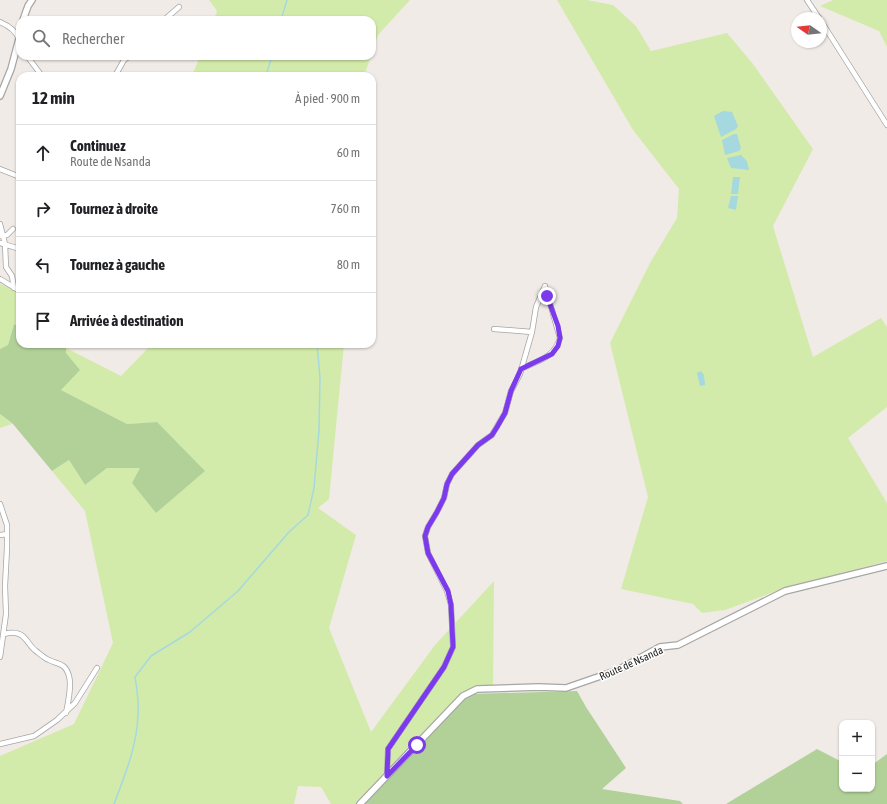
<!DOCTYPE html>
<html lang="fr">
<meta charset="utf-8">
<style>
body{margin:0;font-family:"Asap Condensed",sans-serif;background:#f2f2f2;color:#202124}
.controls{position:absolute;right:12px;bottom:12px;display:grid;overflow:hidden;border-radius:8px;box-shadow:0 1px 3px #0004}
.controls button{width:36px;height:36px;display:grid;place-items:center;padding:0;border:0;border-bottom:1px solid #e0e0e0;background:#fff;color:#202124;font:20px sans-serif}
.compass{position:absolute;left:791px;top:12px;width:36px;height:36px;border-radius:50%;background:#fff;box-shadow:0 1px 3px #0004;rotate:284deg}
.stop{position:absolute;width:12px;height:12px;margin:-9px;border:3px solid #7c3aed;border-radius:50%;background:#fff}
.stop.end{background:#7c3aed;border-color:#fff;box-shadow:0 1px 4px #0008}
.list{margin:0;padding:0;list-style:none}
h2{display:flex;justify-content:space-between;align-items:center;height:52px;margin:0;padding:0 16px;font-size:17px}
h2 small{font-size:13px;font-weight:400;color:#757577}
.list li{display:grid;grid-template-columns:26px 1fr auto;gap:12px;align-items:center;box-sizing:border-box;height:56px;padding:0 16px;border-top:1px solid #e0e0e0}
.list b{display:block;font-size:15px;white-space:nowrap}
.list p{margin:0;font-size:13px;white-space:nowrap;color:#757577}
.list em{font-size:13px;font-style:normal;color:#757577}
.icon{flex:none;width:22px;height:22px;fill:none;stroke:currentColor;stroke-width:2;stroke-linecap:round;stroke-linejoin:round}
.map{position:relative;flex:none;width:887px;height:804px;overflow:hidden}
.search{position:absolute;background:#fff;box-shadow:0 1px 3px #0004;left:16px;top:16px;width:360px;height:44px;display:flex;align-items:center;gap:10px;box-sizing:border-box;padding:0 14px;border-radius:12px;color:#757577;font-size:15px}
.panel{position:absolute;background:#fff;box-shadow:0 1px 3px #0004;left:16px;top:72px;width:360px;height:276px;border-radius:12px}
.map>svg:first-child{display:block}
</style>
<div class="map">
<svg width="887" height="804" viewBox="0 0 887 804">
<rect width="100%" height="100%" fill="#f0ebe6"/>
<path fill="#d3ebaa" d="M 209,0 L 410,0 L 378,35 L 372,52 L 372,20 L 214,20 L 217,11 Z
M 557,0 L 587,0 L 613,5 L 636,26 L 651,51 L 727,33 L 753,64 L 813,149 L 773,226 L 813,357 L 881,318 L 887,327 L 887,407 L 848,438 L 887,503 L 887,561 L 780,590 L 725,610 L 702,613 L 693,604 L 621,589 L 648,497 L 610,343 L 650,263 L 677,218 L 679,189 L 633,130 Z
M 833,0 L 887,0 L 887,47 L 879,31 L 820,6 Z
M 200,56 L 371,56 L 364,76 L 192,76 Z
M 0,284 L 20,292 L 20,327 L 14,324 L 8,345 L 0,349 Z
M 152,344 L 344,344 L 329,499 L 318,508 L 356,535 L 329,628 L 371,732 L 435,645 L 494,581 L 493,687 L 461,695 L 357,804 L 331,804 L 321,787 L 298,786 L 294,804 L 0,804 L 0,756 L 74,724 L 113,643 L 85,511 L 52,471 L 69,460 L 85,485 L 107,468 L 140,468 L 156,513 L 157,422 L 127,424 L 61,390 L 66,348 L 121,376 Z
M 0,414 L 12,424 L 0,428 Z"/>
<path fill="#b1d199" d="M 14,324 L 20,327 L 20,344 L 59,344 L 66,348 L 66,353 L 80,370 L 61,390 L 127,424 L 157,422 L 205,471 L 156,513 L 132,483 L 140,468 L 107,468 L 85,485 L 69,460 L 52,471 L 13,424 L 0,414 L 0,349 L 8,345 Z
M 577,691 L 586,707 L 626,768 L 602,789 L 680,801 L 683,804 L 365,804 L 469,694 Z
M 817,749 L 842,762 L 842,789 L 872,789 L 872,765 L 887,754 L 887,804 L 726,804 Z"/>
<path fill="#a5d9df" d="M 723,111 L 732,112 L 738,126 L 736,129 L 721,137 L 714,116 Z
M 734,134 L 737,134 L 741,148 L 739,151 L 725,155 L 722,140 Z
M 741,155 L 747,161 L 749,170 L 731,168 L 727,158 Z
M 733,177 L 740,177 L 738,194 L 731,194 Z
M 731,196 L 738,196 L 736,210 L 728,208 Z
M 701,371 L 704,375 L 705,385 L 700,386 L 697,373 Z"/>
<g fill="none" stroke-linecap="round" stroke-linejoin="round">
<path stroke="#a5d9df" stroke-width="1.5" d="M 281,20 L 287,0
M 266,76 L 272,56
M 114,804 C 125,775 137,746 138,715 C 139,702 137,689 135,677 L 151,656 L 190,632 L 238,591 L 289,532 L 308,515 L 314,488 L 319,430 L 320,378 L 317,344"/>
<g stroke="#a6a6a6" stroke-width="6">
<path id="minor" d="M 807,0 L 819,18
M 164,20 L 179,7
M 821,21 L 887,125
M 0,22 C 7,25 16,31 19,39
M 27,56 L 42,76
M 115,76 L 124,60 L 130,56
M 0,169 L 20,177
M 0,224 L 5,244 L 6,267 L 12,276 L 14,288
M 0,236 L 7,235 L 13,229
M 0,243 L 20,249
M 0,279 L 20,291
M 494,329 L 532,332
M 521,369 C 539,360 554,358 560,338 L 545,286
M 0,504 L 7,525 L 7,548 L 5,586 L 6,614 L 0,657
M 0,535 L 7,534
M 4,634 C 8,633 15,632 19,634 C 26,636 29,646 36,651 C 40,654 44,658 49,660 C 58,665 65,662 69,676 C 72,686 68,703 66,713
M 0,744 L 34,736 L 57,720 L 75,703 L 97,668
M 387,776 L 388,749 L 444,667 L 453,647 L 451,605 L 447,591 L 428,553 L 425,536 L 428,527 L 437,512 L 444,498 L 447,484 L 452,474 L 478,445 L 492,435 L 505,413 L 511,391 L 520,374 L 532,332 L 536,307 L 545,286"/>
</g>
<g stroke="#a6a6a6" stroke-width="8">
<path id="tertiary" d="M 23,20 L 28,6 L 32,0
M 0,96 L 11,69 L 20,35
M 360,804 L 463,696 L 477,689 L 539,687 L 566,688 L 618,670 L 660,647 L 678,645 L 785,591 L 887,566"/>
</g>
<use href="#minor" stroke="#fff" stroke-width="4.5"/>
<use href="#tertiary" stroke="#fff" stroke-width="5.5"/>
</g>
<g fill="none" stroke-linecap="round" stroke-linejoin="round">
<path stroke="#7c3aed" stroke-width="5" d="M 417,745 L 387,776 L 388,749 L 444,667 L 453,647 L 451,605 L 448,591 L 428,553 L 425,536 L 428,527 L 437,512 L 444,498 L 447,484 L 452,474 L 478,445 L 492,435 L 497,427 L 505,413 L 511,391 L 521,369 L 552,354 L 558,346 L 560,338 L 558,326 L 547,296"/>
</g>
<g text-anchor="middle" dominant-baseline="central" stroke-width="3" stroke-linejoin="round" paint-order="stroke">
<g font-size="11" fill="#1f1f1f" stroke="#fff">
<text transform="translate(631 663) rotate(-24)">Route de Nsanda</text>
</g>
</g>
</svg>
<div class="controls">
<button>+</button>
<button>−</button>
</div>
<svg class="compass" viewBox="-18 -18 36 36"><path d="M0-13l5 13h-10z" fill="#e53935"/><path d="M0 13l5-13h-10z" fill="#757577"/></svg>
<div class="stop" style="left:417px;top:745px"></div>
<div class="stop end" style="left:547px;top:296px"></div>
<div class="search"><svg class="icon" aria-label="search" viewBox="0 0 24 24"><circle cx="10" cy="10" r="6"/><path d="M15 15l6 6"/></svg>Rechercher</div>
<section class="panel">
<h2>12 min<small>À pied · 900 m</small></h2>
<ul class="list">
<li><svg class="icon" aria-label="ahead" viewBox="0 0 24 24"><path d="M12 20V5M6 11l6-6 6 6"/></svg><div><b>Continuez</b><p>Route de Nsanda</p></div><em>60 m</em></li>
<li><svg class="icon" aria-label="right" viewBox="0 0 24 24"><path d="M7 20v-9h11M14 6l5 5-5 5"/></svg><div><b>Tournez à droite</b></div><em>760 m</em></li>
<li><svg class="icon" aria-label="left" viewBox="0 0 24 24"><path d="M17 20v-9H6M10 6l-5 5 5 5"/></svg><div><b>Tournez à gauche</b></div><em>80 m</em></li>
<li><svg class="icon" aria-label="arrive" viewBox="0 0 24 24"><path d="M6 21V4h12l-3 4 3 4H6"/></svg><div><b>Arrivée à destination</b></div></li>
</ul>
</section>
</div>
